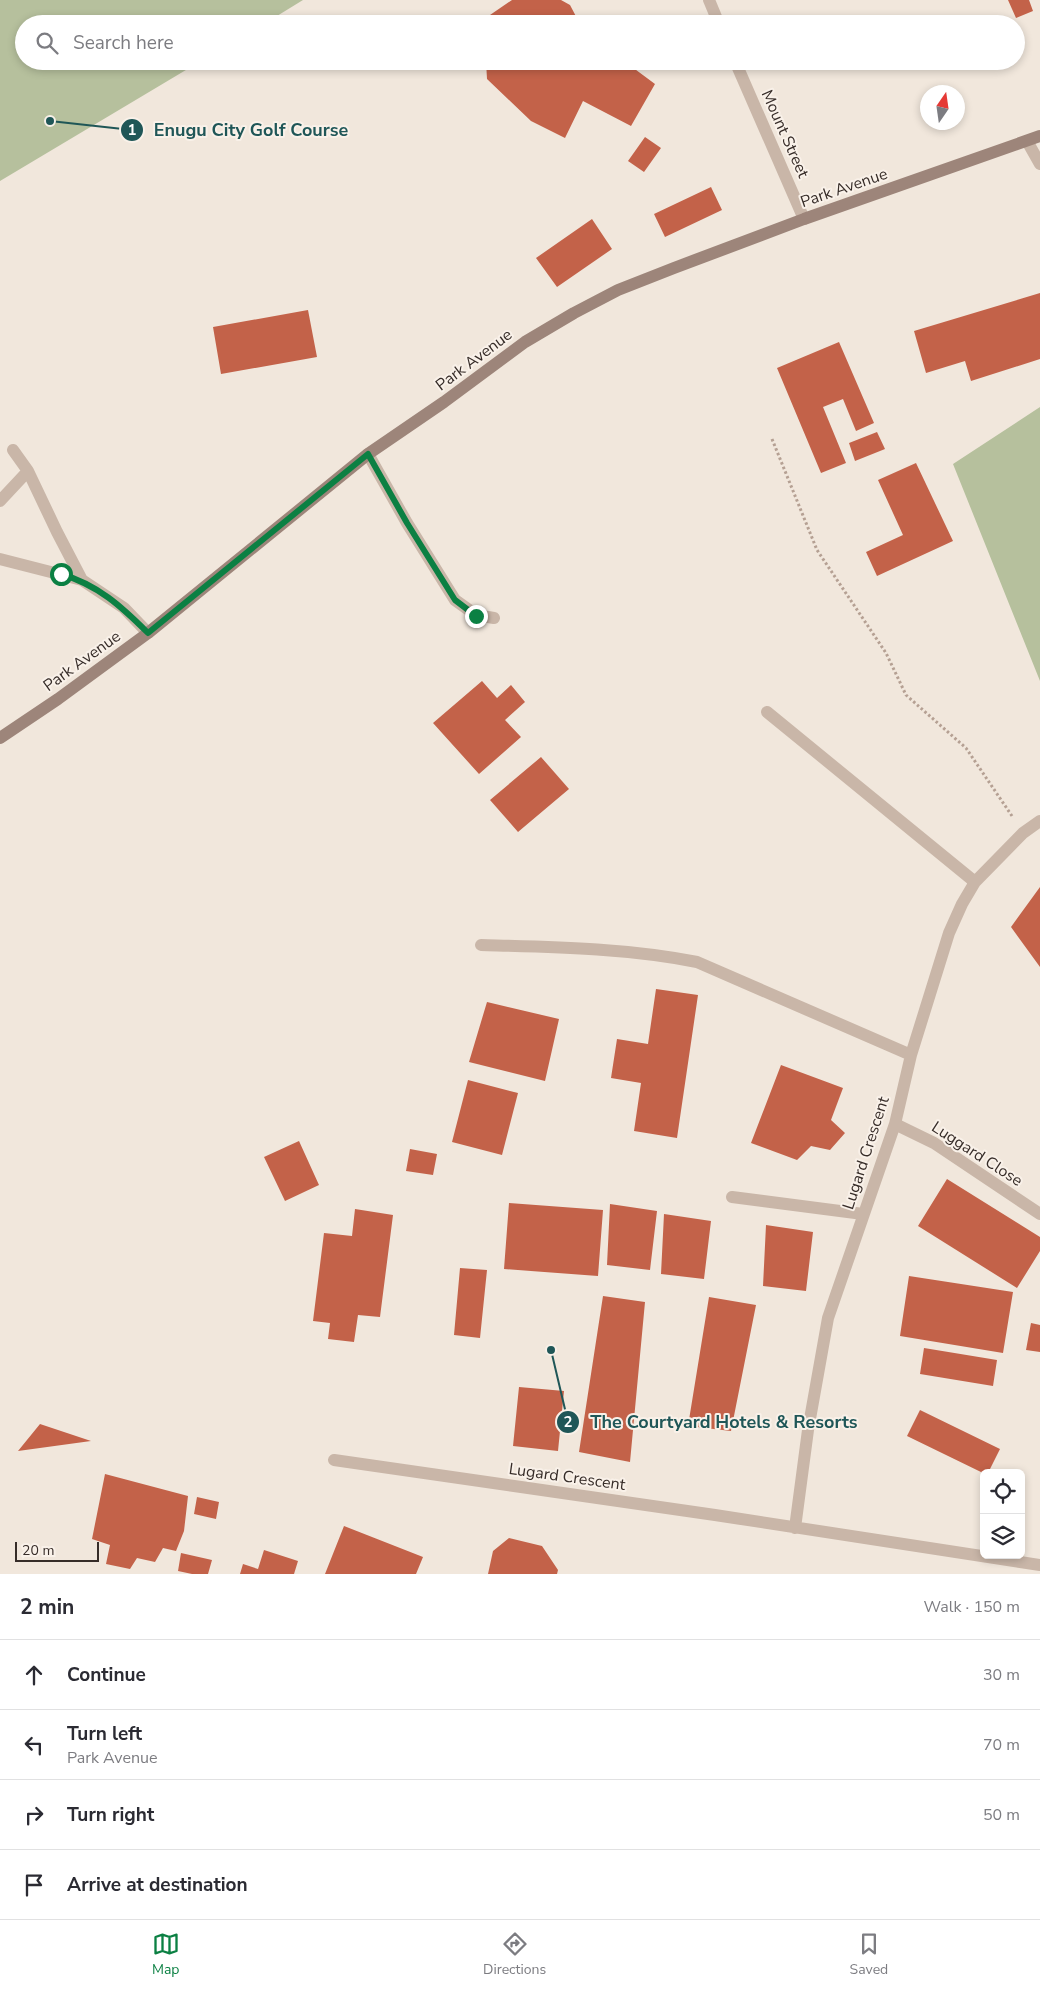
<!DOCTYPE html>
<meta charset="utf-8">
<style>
body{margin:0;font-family:"Nunito Sans",sans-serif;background:#f7f7f7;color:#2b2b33}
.controls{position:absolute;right:15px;bottom:15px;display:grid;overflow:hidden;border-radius:8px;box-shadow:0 2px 8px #0003}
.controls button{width:45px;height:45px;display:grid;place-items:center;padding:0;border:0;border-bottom:1px solid #e1e1e2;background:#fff;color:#2b2b33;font:25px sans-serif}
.compass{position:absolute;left:920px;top:85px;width:45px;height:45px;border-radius:50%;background:#fff;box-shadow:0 2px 8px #0003;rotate:13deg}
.scale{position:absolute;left:15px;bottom:12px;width:84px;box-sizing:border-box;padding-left:5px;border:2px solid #362c28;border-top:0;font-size:14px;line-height:18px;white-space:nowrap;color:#362c28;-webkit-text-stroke:4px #f9f1e9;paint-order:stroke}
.stop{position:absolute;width:15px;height:15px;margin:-11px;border:4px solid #0b8043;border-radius:50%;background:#fff}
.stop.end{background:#0b8043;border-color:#fff;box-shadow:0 1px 5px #0008}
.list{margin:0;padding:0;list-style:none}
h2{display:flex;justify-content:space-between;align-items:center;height:65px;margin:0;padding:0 20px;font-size:21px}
h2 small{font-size:16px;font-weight:400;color:#7c7c81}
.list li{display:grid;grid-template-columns:32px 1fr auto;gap:15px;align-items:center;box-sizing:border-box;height:70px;padding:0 20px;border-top:1px solid #e1e1e2}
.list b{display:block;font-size:19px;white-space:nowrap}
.list p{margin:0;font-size:16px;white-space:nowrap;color:#7c7c81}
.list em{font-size:16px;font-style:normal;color:#7c7c81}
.icon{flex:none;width:28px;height:28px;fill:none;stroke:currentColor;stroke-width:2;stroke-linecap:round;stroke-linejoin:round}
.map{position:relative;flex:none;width:1040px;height:1574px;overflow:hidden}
.search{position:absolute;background:#fff;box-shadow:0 2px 8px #0003;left:15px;right:15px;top:15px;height:55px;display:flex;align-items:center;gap:12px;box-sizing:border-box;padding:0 18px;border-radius:28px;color:#7c7c81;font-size:19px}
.sheet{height:345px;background:#fff}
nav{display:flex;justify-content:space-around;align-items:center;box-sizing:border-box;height:70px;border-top:1px solid #e1e1e2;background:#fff;font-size:14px;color:#7c7c81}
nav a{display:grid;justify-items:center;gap:2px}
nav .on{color:#0b8043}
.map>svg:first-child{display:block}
</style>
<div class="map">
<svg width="1040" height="1574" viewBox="0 0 1040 1574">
<rect width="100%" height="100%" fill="#f1e7dc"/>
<path fill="#b6c09d" d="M 0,0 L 303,0 L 264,24 L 24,24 L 24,61 L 201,61 L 0,181 Z
M 1040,407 L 1040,681 L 953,464 Z"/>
<path fill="#c36249" d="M 512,0 L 561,0 L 570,5 L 580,24 L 488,24 L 490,15 Z
M 1008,0 L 1029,0 L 1033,11 L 1016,18 Z
M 486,61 L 624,61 L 655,84 L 631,126 L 583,101 L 565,138 L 531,121 L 487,79 Z
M 645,137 L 661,148 L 644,172 L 628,161 Z
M 711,187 L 722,210 L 665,237 L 654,214 Z
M 592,219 L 612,249 L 557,287 L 536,258 Z
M 1040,293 L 1040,359 L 971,381 L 965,361 L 926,373 L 914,331 Z
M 308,310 L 317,357 L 221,374 L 213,327 Z
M 839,342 L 874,423 L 856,431 L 843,399 L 823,407 L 846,463 L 821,473 L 777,368 Z
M 877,432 L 885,449 L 855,461 L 849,443 Z
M 916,463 L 953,541 L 877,576 L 866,552 L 903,535 L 878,480 Z
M 482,681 L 497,698 L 511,685 L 525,702 L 505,720 L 521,737 L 479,774 L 433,723 Z
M 541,757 L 569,789 L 518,832 L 490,800 Z
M 1040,887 L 1040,967 L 1011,927 Z
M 656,989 L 698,995 L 677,1138 L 634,1131 L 641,1083 L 611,1078 L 617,1039 L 648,1044 Z
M 487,1002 L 559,1019 L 545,1081 L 469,1062 Z
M 781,1065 L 843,1088 L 831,1120 L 845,1133 L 830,1150 L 811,1146 L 797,1160 L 751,1143 Z
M 468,1080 L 518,1093 L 502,1155 L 452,1142 Z
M 299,1141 L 319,1185 L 285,1201 L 264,1157 Z
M 410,1149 L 437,1154 L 433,1175 L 406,1171 Z
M 947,1179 L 1040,1237 L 1040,1251 L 1017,1288 L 918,1226 Z
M 509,1203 L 603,1210 L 598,1276 L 504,1269 Z
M 610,1204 L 657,1211 L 650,1270 L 607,1265 Z
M 355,1209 L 393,1215 L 380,1317 L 358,1315 L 354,1342 L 328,1339 L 330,1323 L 313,1321 L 324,1233 L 352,1236 Z
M 664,1214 L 711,1221 L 704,1279 L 661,1274 Z
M 766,1225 L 813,1232 L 806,1291 L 763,1286 Z
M 460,1268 L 487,1270 L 480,1338 L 454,1335 Z
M 909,1276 L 1013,1292 L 1003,1353 L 900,1336 Z
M 603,1296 L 645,1302 L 630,1462 L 579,1452 Z
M 709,1297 L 756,1305 L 731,1431 L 688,1426 Z
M 1031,1323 L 1040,1325 L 1040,1352 L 1026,1350 Z
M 924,1348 L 997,1360 L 993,1386 L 920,1374 Z
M 519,1387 L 564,1391 L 558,1451 L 513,1446 Z
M 920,1410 L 1000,1449 L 988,1473 L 983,1473 L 907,1436 Z
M 40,1424 L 91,1441 L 18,1451 Z
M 105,1474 L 188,1496 L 184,1531 L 176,1551 L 163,1548 L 155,1562 L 137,1558 L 130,1569 L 106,1564 L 110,1545 L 92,1539 Z
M 197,1497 L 219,1502 L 216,1519 L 194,1514 Z
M 344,1526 L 423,1557 L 416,1574 L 325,1574 Z
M 509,1538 L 542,1546 L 558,1570 L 557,1574 L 488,1574 L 493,1551 Z
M 264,1550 L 298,1561 L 294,1574 L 240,1574 L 243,1564 L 258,1569 Z
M 181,1553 L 212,1560 L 208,1574 L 192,1574 L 178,1571 Z"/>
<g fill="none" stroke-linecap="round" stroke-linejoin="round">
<path stroke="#b5a093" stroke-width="3" stroke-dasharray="2.5 2.5" stroke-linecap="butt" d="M 772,439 L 817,550 L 886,653 L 906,695 L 966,748 L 1012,816"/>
<path stroke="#c9b6a8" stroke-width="12" d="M 368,454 L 407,523 L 455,600 L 476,615 L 494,618"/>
<path stroke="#c9b6a8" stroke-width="12" d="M 709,0 L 719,24
M 735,61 L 804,219
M 1027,141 L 1040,164
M 13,450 L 28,471 L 57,532 L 82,580
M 0,501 L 28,471
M 0,559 L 82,580 L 124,608 L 148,633
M 767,712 L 975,882
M 481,945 C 553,947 626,948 697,962 L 911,1055
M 895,1124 L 934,1143 L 1040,1214
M 732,1197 L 863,1214
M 334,1460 L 715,1515 L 1040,1565
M 795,1528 L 808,1430 L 828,1318 L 895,1124 L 911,1055 L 949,933 L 962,904 L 975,882 L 1023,833 L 1040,821"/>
<path stroke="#9d857a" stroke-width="12" d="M 0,738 L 58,699 L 148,633 L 368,454 L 444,402 L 525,342 L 574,313 L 618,290 L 674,268 L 804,219 L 1040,136"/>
</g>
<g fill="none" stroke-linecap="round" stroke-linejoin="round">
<path stroke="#0b8043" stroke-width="6" d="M 61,574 C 98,585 121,606 148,633 L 368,454 L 407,523 L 455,600 L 476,616"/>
</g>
<g text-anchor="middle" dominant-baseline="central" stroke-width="4" stroke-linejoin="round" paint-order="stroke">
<g font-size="16" fill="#362c28" stroke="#f9f1e9">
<text transform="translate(785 134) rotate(66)">Mount Street</text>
<text transform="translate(844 188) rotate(-19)">Park Avenue</text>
<text transform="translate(474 360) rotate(-37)">Park Avenue</text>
<text transform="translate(82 661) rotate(-36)">Park Avenue</text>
<text transform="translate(866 1153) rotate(-72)">Lugard Crescent</text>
<text transform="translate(977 1154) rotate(33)">Luggard Close</text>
<text transform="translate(567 1477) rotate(8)">Lugard Crescent</text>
</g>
</g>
<path fill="none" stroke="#1f5657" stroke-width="2" d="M50 121L132 130M551 1350L568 1422"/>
<g fill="#1f5657" stroke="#f9f1e9" stroke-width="2">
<circle cx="50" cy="121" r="5"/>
<circle cx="551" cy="1350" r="5"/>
<circle cx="132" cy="130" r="12"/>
<circle cx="568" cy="1422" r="12"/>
</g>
<g font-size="15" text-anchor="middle" font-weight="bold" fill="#fff">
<text x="132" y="135">1</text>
<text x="568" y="1427">2</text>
</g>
<g font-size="18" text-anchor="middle" font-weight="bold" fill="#1f5657" stroke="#f9f1e9" stroke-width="4" stroke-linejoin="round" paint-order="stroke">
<text x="251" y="136">Enugu City Golf Course</text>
<text x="724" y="1428">The Courtyard Hotels &amp; Resorts</text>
</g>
</svg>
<div class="controls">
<button><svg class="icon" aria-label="locate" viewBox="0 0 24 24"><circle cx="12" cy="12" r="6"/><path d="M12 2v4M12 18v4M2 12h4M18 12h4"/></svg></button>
<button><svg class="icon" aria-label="layers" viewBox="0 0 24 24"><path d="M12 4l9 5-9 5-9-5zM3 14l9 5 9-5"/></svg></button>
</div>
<svg class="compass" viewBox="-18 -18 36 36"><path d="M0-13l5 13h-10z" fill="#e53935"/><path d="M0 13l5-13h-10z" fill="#7c7c81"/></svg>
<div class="scale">20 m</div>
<div class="stop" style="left:61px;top:574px"></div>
<div class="stop end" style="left:476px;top:616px"></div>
<div class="search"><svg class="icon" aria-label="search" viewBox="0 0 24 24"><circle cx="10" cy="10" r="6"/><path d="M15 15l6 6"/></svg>Search here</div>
</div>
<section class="sheet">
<h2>2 min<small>Walk · 150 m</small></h2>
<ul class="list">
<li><svg class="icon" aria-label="ahead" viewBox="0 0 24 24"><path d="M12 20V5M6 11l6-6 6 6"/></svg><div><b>Continue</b></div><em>30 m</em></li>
<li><svg class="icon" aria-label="left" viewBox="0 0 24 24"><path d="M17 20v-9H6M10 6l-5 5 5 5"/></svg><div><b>Turn left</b><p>Park Avenue</p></div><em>70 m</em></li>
<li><svg class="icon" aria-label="right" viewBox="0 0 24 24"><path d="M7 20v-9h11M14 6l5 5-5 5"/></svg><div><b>Turn right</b></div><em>50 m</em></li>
<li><svg class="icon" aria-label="arrive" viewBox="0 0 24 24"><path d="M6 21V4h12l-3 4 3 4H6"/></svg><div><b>Arrive at destination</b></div></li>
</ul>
</section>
<nav>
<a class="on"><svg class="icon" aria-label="map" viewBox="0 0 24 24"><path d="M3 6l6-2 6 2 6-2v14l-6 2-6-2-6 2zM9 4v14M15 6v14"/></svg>Map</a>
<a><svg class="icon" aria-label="directions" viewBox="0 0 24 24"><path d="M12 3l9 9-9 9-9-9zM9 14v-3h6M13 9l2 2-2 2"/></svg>Directions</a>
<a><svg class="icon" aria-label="saved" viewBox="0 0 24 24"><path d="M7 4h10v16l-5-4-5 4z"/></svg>Saved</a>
</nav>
